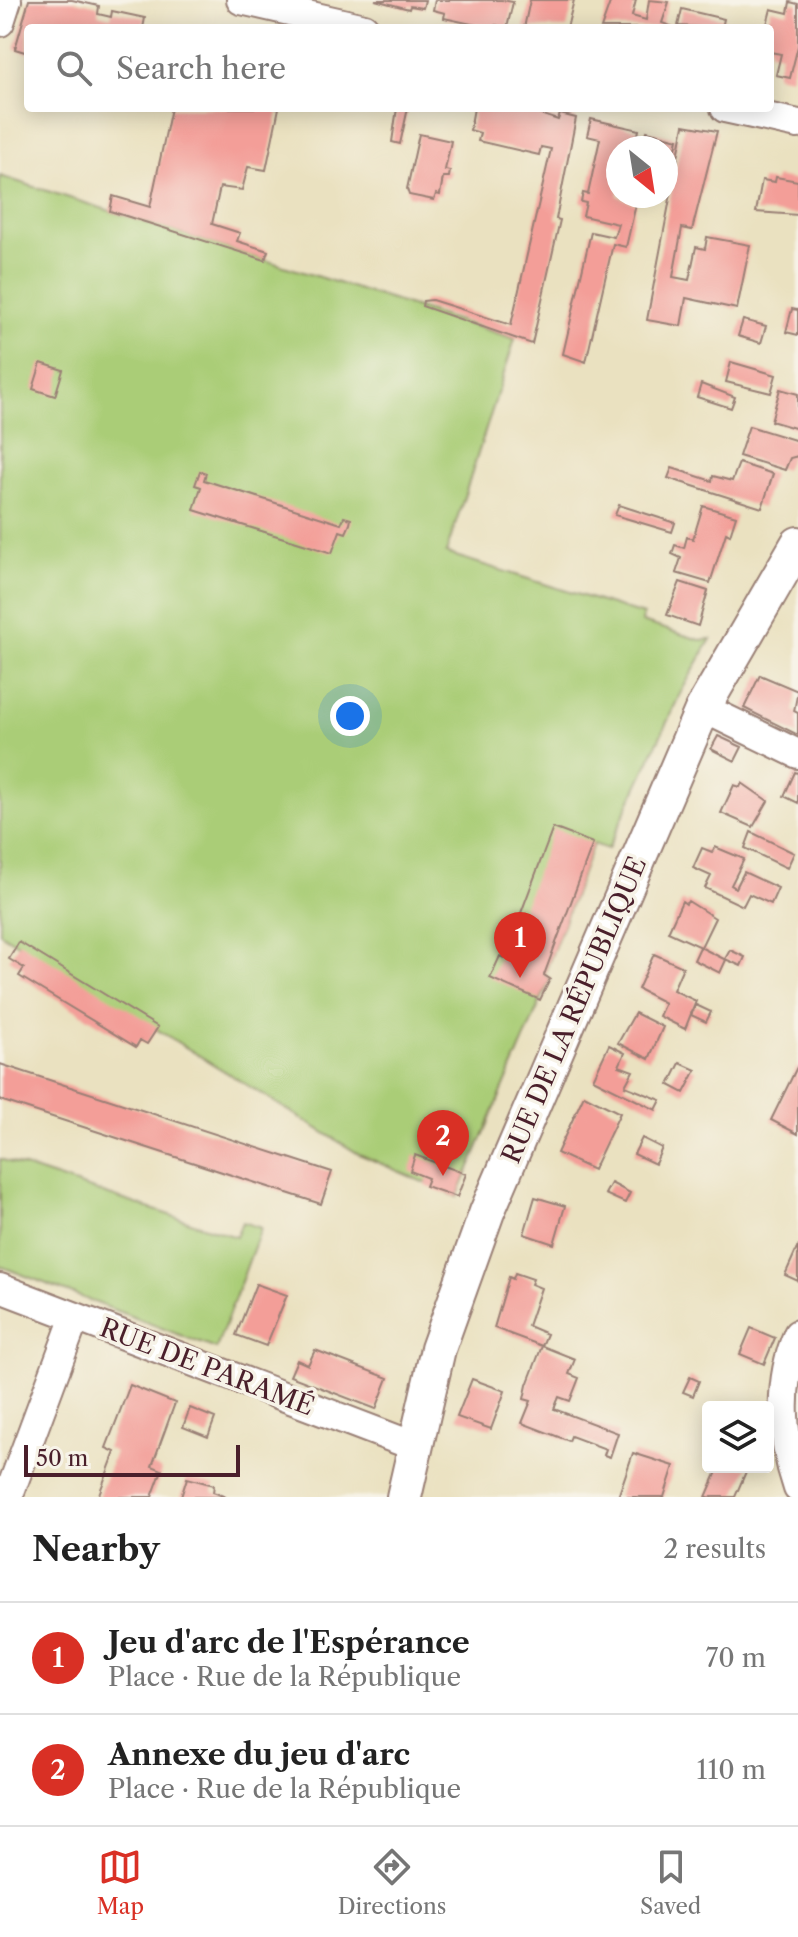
<!DOCTYPE html>
<meta charset="utf-8">
<style>
body{margin:0;font-family:"Libre Caslon Text",serif;background:#f6f6f6;color:#222}
.controls{position:absolute;right:24px;bottom:24px;display:grid;overflow:hidden;border-radius:8px;box-shadow:0 4px 20px #0003}
.controls button{width:72px;height:72px;display:grid;place-items:center;padding:0;border:0;border-bottom:2px solid #e0e0e0;background:#fff;color:#222;font:40px sans-serif}
.compass{position:absolute;left:606px;top:136px;width:72px;height:72px;border-radius:50%;background:#fff;box-shadow:0 4px 20px #0003;rotate:150deg}
.scale{position:absolute;left:24px;bottom:20px;width:216px;box-sizing:border-box;padding-left:8px;border:4px solid #4a1f2b;border-top:0;font-size:22px;line-height:28px;white-space:nowrap;color:#4a1f2b;-webkit-text-stroke:6px #f7f3e8;paint-order:stroke}
.you{position:absolute;left:350px;top:716px;width:28px;height:28px;margin:-20px;border:6px solid #fff;border-radius:50%;background:#1a73e8;box-shadow:0 0 0 12px #1a73e833}
.badge{display:grid;place-items:center;width:52px;height:52px;border-radius:50%;background:#d93025;color:#fff;font-size:26px;font-weight:700}
.pin{position:absolute;translate:-50% -66px;filter:drop-shadow(0 2px 4px #0008)}
.pin::after{content:'';position:absolute;top:42px;width:28px;height:24px;background:inherit;clip-path:polygon(0 0,100% 0,50% 100%)}
.list{margin:0;padding:0;list-style:none}
h2{display:flex;justify-content:space-between;align-items:center;height:104px;margin:0;padding:0 32px;font-size:34px}
h2 small{font-size:26px;font-weight:400;color:#767676}
.list li{display:grid;grid-template-columns:52px 1fr auto;gap:24px;align-items:center;box-sizing:border-box;height:112px;padding:0 32px;border-top:2px solid #e0e0e0}
.list b{display:block;font-size:30px;white-space:nowrap}
.list p{margin:0;font-size:26px;white-space:nowrap;color:#767676}
.list em{font-size:26px;font-style:normal;color:#767676}
.icon{flex:none;width:44px;height:44px;fill:none;stroke:currentColor;stroke-width:2;stroke-linecap:round;stroke-linejoin:round}
.map{position:relative;flex:none;width:798px;height:1497px;overflow:hidden}
.search{position:absolute;background:#fff;box-shadow:0 4px 20px #0003;left:24px;right:24px;top:24px;height:88px;display:flex;align-items:center;gap:20px;box-sizing:border-box;padding:0 28px;border-radius:8px;color:#767676;font-size:30px}
.sheet{height:328px;background:#fff}
nav{display:flex;justify-content:space-around;align-items:center;box-sizing:border-box;height:112px;border-top:2px solid #e0e0e0;background:#fff;font-size:22px;color:#767676}
nav a{display:grid;justify-items:center;gap:4px}
nav .on{color:#d93025}
.map>svg:first-child{display:block}
</style>
<div class="map">
<svg width="798" height="1497" viewBox="0 0 798 1497">
<rect width="100%" height="100%" fill="#f7f3e8"/>
<filter id="ink" filterUnits="userSpaceOnUse"><feTurbulence type="fractalNoise" baseFrequency=".0125" numOctaves="2"/><feDisplacementMap in="SourceGraphic" scale="16" xChannelSelector="R" yChannelSelector="G"/><feConvolveMatrix kernelMatrix="1 2 1 2 8 2 1 2 1" color-interpolation-filters="sRGB"/></filter>
<filter id="wash" filterUnits="userSpaceOnUse"><feTurbulence type="fractalNoise" baseFrequency=".006" numOctaves="4" result="noise"/><feDisplacementMap in="SourceGraphic" scale="32" xChannelSelector="R" yChannelSelector="G"/><feGaussianBlur stdDeviation="1.8" result="paint"/><feColorMatrix in="noise" values="0 0 0 0 0 0 0 0 0 0 0 0 0 0 0 0 0 1.4 0 .05"/><feComposite in="paint" operator="in"/></filter>
<g filter="url(#wash)">
<rect width="100%" height="100%" fill="#eae1c0"/>
<path fill="#aacd77" stroke="#7a7651" stroke-width="2" d="M 0,176 L 515,339 L 446,553 L 643,615 L 642,622 L 700,640 L 711,639 L 681,692 L 608,849 L 593,844 L 544,975 L 550,979 L 457,1197 L 359,1154 L 0,933 Z
M 0,1159 L 236,1237 L 242,1222 L 261,1228 L 216,1349 L 0,1266 Z"/>
<g id="blocks">
<path fill="#f39e98" d="M 29,0 L 72,0 L 99,6 L 98,14 L 111,17 L 112,11 L 145,18 L 143,28 L 28,28 L 28,53 L 15,49 Z
M 375,0 L 425,0 L 423,8 L 410,6 L 409,9 Z
M 435,0 L 502,0 L 513,2 L 507,28 L 496,25 L 490,28 L 444,18 L 445,13 L 433,10 Z
M 530,0 L 574,0 L 567,28 L 524,28 Z
M 611,0 L 636,0 L 632,16 L 646,20 L 649,0 L 669,2 L 662,23 L 676,28 L 601,28 Z
M 790,2 L 798,4 L 798,46 L 790,78 L 776,75 L 781,54 L 770,52 L 770,28 L 766,28 L 771,9 L 788,13 Z
M 682,9 L 724,19 L 722,28 L 678,26 Z
M 171,108 L 279,108 L 266,170 L 248,167 L 242,190 L 220,187 L 212,224 L 240,233 L 237,241 L 268,251 L 265,260 L 110,211 L 113,196 L 150,207 Z
M 397,108 L 408,108 L 400,144 L 392,142 Z
M 474,108 L 522,108 L 558,120 L 560,114 L 576,118 L 556,219 L 560,220 L 532,344 L 422,306 L 423,301 L 432,300 L 511,325 L 551,149 L 541,147 L 539,155 L 478,141 L 480,133 L 470,130 Z
M 591,119 L 639,130 L 635,148 L 618,148 L 618,196 L 636,204 L 626,247 L 613,244 L 586,362 L 563,354 L 591,232 L 614,237 L 618,224 L 583,216 L 586,203 L 581,202 L 583,193 L 588,194 L 600,139 L 587,136 Z
M 684,125 L 717,131 L 692,230 L 682,228 L 673,277 L 689,280 L 696,247 L 705,249 L 707,237 L 750,245 L 737,309 L 686,298 L 681,326 L 647,320 Z
M 647,131 L 678,139 L 672,165 L 666,164 L 666,148 L 643,148 Z
M 419,134 L 451,141 L 445,170 L 450,171 L 449,177 L 443,177 L 440,195 L 436,194 L 434,200 L 409,195 L 407,189 Z
M 776,177 L 798,181 L 798,215 L 756,212 L 762,180 L 775,182 Z
M 792,309 L 798,310 L 798,335 L 786,332 Z
M 743,320 L 766,326 L 761,343 L 738,336 Z
M 731,362 L 776,375 L 771,393 L 726,382 Z
M 41,363 L 63,370 L 55,396 L 33,389 Z
M 701,384 L 735,397 L 731,408 L 697,397 Z
M 780,389 L 798,394 L 798,429 L 771,421 Z
M 749,426 L 798,441 L 798,456 L 790,458 L 785,470 L 739,456 Z
M 739,463 L 773,474 L 762,508 L 668,478 L 672,468 L 712,481 L 713,476 L 732,481 Z
M 200,471 L 206,473 L 204,480 L 341,524 L 344,517 L 351,519 L 350,524 L 346,533 L 340,531 L 332,553 L 194,510 L 201,487 L 195,485 Z
M 619,505 L 675,523 L 672,532 L 615,515 Z
M 703,506 L 736,516 L 730,535 L 726,533 L 710,583 L 676,573 L 681,558 L 672,554 L 675,545 L 684,548 L 687,537 L 693,539 Z
M 680,582 L 708,591 L 698,626 L 667,615 Z
M 760,675 L 798,691 L 794,711 L 798,713 L 798,735 L 744,708 Z
M 718,736 L 742,747 L 735,761 L 711,749 Z
M 795,772 L 798,773 L 798,803 L 784,796 Z
M 742,783 L 768,801 L 753,827 L 721,813 L 734,785 L 740,787 Z
M 553,828 L 593,843 L 544,975 L 550,979 L 540,1000 L 490,978 L 500,956 L 504,958 Z
M 751,832 L 794,853 L 787,868 L 745,848 Z
M 715,847 L 744,859 L 731,885 L 736,888 L 744,872 L 778,888 L 771,904 L 749,894 L 743,906 L 705,888 L 711,876 L 693,868 L 702,848 L 712,852 Z
M 682,901 L 686,904 L 688,901 L 715,918 L 701,947 L 668,932 Z
M 19,942 L 158,1027 L 147,1044 L 140,1040 L 136,1047 L 19,976 L 24,968 L 9,959 Z
M 700,947 L 726,960 L 720,973 L 694,960 Z
M 730,950 L 745,957 L 741,966 L 725,959 Z
M 654,954 L 683,967 L 673,990 L 696,1001 L 685,1029 L 659,1016 L 665,1003 L 638,989 Z
M 696,1005 L 711,1012 L 706,1022 L 691,1015 Z
M 635,1013 L 663,1027 L 649,1059 L 618,1043 Z
M 609,1045 L 625,1053 L 619,1066 L 633,1071 L 625,1086 L 661,1100 L 656,1110 L 593,1079 Z
M 680,1063 L 696,1070 L 684,1093 L 669,1085 Z
M 0,1064 L 332,1172 L 321,1204 L 0,1100 Z
M 798,1065 L 798,1134 L 771,1120 Z
M 584,1095 L 620,1113 L 593,1170 L 557,1153 Z
M 642,1138 L 662,1148 L 655,1164 L 634,1154 Z
M 415,1155 L 466,1174 L 457,1197 L 425,1186 L 428,1178 L 410,1171 Z
M 611,1183 L 630,1193 L 625,1203 L 605,1194 Z
M 535,1197 L 565,1206 L 554,1244 L 524,1234 Z
M 798,1246 L 798,1281 L 785,1275 Z
M 515,1273 L 533,1279 L 531,1284 L 541,1288 L 528,1326 L 547,1334 L 542,1346 L 494,1328 L 509,1277 L 513,1279 Z
M 256,1284 L 287,1295 L 266,1346 L 236,1335 Z
M 751,1328 L 775,1338 L 764,1364 L 740,1354 Z
M 542,1346 L 575,1359 L 569,1374 L 579,1378 L 570,1401 L 559,1397 L 554,1409 L 618,1433 L 610,1457 L 604,1455 L 606,1449 L 571,1436 L 569,1441 L 522,1423 L 531,1401 L 524,1399 L 527,1385 Z
M 315,1350 L 388,1378 L 376,1409 L 290,1376 L 297,1360 L 308,1365 Z
M 690,1377 L 699,1381 L 693,1396 L 683,1392 Z
M 472,1379 L 505,1391 L 491,1429 L 457,1417 Z
M 130,1385 L 175,1403 L 152,1466 L 162,1470 L 152,1497 L 98,1497 L 115,1452 L 106,1448 Z
M 190,1408 L 215,1418 L 208,1437 L 183,1427 Z
M 633,1453 L 674,1466 L 664,1497 L 618,1497 Z
M 719,1467 L 748,1467 L 735,1497 L 706,1497 Z
M 187,1478 L 214,1485 L 213,1492 L 226,1497 L 181,1497 Z"/>
</g>
</g>
<g filter="url(#ink)">
<use href="#blocks" fill-opacity="0" stroke="#9a8076" stroke-width="2"/>
<g fill="none" stroke-linecap="round" stroke-linejoin="round">
<g stroke="#9a8076" stroke-width="32">
<path id="minor" d="M 241,0 L 364,28
M 0,22 L 7,0
M 725,108 L 798,124
M 703,708 L 798,754
M 0,1288 L 414,1446
M 798,1334 C 777,1383 781,1438 798,1488
M 8,1497 L 75,1317"/>
</g>
<g stroke="#9a8076" stroke-width="38">
<path id="tertiary" d="M 404,1497 L 438,1349 L 487,1212 L 703,708 L 798,544"/>
</g>
<use href="#minor" stroke="#fff" stroke-width="28"/>
<use href="#tertiary" stroke="#fff" stroke-width="34"/>
</g>
</g>
<g text-anchor="middle" dominant-baseline="central" stroke-width="7" stroke-linejoin="round" paint-order="stroke">
<g font-size="26" fill="#4a1f2b" stroke="#f7f3e8">
<text transform="translate(574 1010) rotate(-67)">RUE DE LA RÉPUBLIQUE</text>
<text transform="translate(207 1367) rotate(21)">RUE DE PARAMÉ</text>
</g>
</g>
</svg>
<div class="controls">
<button><svg class="icon" aria-label="layers" viewBox="0 0 24 24"><path d="M12 4l9 5-9 5-9-5zM3 14l9 5 9-5"/></svg></button>
</div>
<svg class="compass" viewBox="-18 -18 36 36"><path d="M0-13l5 13h-10z" fill="#e53935"/><path d="M0 13l5-13h-10z" fill="#767676"/></svg>
<div class="scale">50 m</div>
<div class="you"></div>
<div class="pin badge" style="left:520px;top:978px">1</div>
<div class="pin badge" style="left:443px;top:1176px">2</div>
<div class="search"><svg class="icon" aria-label="search" viewBox="0 0 24 24"><circle cx="10" cy="10" r="6"/><path d="M15 15l6 6"/></svg>Search here</div>
</div>
<section class="sheet">
<h2>Nearby<small>2 results</small></h2>
<ul class="list">
<li><span class="badge">1</span><div><b>Jeu d'arc de l'Espérance</b><p>Place · Rue de la République</p></div><em>70 m</em></li>
<li><span class="badge">2</span><div><b>Annexe du jeu d'arc</b><p>Place · Rue de la République</p></div><em>110 m</em></li>
</ul>
</section>
<nav>
<a class="on"><svg class="icon" aria-label="map" viewBox="0 0 24 24"><path d="M3 6l6-2 6 2 6-2v14l-6 2-6-2-6 2zM9 4v14M15 6v14"/></svg>Map</a>
<a><svg class="icon" aria-label="directions" viewBox="0 0 24 24"><path d="M12 3l9 9-9 9-9-9zM9 14v-3h6M13 9l2 2-2 2"/></svg>Directions</a>
<a><svg class="icon" aria-label="saved" viewBox="0 0 24 24"><path d="M7 4h10v16l-5-4-5 4z"/></svg>Saved</a>
</nav>
